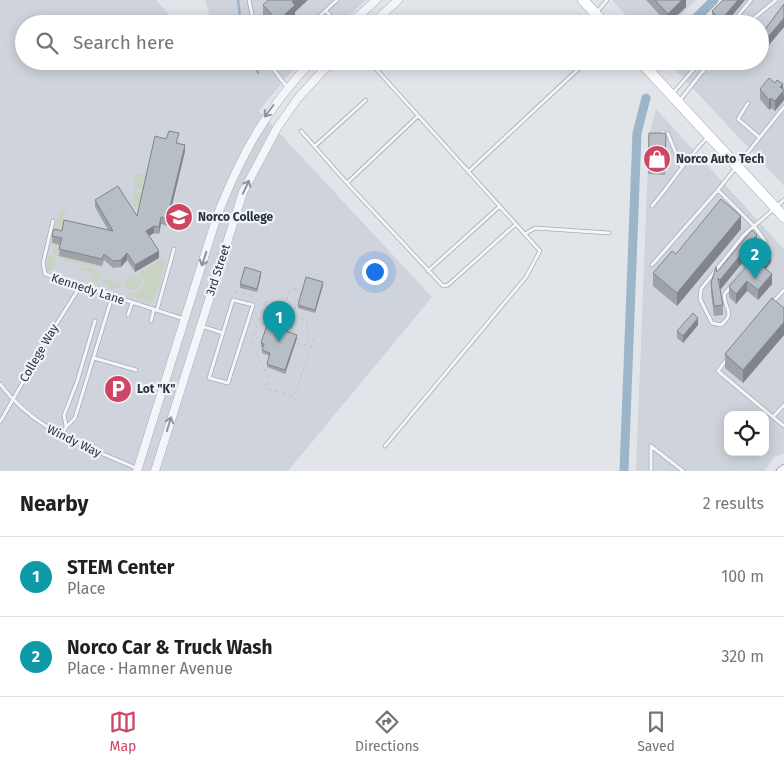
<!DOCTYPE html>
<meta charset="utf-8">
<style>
body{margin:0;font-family:"Fira Sans",sans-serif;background:#f2f2f2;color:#202124}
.controls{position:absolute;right:15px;bottom:15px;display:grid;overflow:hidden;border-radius:10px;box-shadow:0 2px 12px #0003}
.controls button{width:45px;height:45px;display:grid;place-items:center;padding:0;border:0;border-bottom:1px solid #e0e0e0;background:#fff;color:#202124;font:25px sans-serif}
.you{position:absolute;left:374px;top:271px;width:18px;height:18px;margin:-12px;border:4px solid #fff;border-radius:50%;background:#1a73e8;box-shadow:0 0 0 8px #1a73e833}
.badge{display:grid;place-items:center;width:32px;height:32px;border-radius:50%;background:#cd4764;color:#fff;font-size:16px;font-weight:700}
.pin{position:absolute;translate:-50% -41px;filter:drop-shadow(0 1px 2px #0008)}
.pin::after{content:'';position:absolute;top:26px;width:18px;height:15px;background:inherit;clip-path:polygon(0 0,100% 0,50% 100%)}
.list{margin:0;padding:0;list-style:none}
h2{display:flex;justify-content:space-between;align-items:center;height:65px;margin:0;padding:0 20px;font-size:21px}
h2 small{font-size:16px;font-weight:400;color:#757577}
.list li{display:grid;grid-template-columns:32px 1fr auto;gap:15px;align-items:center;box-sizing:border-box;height:80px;padding:0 20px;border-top:1px solid #e0e0e0}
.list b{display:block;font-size:19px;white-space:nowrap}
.list p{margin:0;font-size:16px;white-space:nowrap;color:#757577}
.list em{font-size:16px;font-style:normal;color:#757577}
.icon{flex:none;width:28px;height:28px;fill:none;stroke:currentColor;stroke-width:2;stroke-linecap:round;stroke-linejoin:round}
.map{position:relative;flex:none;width:784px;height:471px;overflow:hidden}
.search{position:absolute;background:#fff;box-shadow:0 2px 12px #0003;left:15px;right:15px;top:15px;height:55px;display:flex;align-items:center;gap:12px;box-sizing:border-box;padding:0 18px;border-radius:28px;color:#757577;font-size:19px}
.sheet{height:225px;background:#fff}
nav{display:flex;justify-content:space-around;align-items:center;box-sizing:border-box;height:70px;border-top:1px solid #e0e0e0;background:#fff;font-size:14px;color:#757577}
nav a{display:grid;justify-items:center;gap:2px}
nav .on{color:#cd4764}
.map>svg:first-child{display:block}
</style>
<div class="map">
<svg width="784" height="471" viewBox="0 0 784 471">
<rect width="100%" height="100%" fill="#e1e5ea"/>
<path fill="#cfd4dc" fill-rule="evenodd" d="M 0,0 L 156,0 L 178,24 L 24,24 L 24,61 L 213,61 L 223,71 L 221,61 L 300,61 L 259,111 L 432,297 L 288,471 L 0,471 Z
M 205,0 L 366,0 L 340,24 L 212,24 Z
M 612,0 L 696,0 L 672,24 L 634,24 Z
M 732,0 L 784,0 L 784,186 L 674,68 L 677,61 L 760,61 L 760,24 L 707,24 Z
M 656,109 L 784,249 L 784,453 L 774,457 L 765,471 L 636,471 L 649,135 ZM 728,415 L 765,415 L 765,452 L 728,452 Z"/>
<path fill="#c8d3c2" d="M 135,173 L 146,175 L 144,190 L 134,188 Z
M 134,191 L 143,193 L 139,207 L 133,206 Z
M 61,209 L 66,212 L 60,233 L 54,232 Z
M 54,243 L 62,245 L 102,266 L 102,268 L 70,262 L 53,254 Z
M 48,255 L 56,258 L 53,268 L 48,271 L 46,265 Z
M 161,259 L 165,263 L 156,297 L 150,302 L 128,295 L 128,293 L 138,292 L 146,281 L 137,274 Z
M 73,266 L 96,270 L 95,272 L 98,273 L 101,271 L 102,275 L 95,283 L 92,282 L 93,274 Z
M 133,274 L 142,281 L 137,289 L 127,290 L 125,281 Z
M 105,279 L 120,282 L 121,287 C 114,290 108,288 103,282 Z"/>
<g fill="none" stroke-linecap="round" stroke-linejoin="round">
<path stroke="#9cb5c9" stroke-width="2.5" d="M 238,0 L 241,24
M 253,61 L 258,73"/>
<path stroke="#9cb5c9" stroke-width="9" d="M 690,24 L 714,0
M 624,471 L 637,133 L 646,98"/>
<g stroke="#a6acb4" stroke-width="4.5">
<path id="service" d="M 249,0 L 254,24
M 326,11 L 338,24
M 596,13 L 607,0
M 311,24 L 337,0
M 731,24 L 751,0
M 747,24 L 776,0
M 267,61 L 287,87
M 369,61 L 540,251 L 526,277 L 385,446
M 673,93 L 701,61
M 680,100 L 711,61
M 748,103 L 738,119 L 759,137
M 301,131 L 347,183 L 418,116
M 662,132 L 668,134 L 681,166
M 315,146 L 366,100
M 468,172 L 587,61
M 347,183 L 443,286 L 448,285 L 516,224
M 718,190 L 754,226 L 765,241 L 763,247
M 652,206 C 671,184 686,159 707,138
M 53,221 L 43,263 L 45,274 L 184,319
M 525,234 L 535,228 L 609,233
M 757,254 L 724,295 C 725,311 736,312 721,325 L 712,323 L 700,299 L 701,289 L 744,235 L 784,200
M 652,265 L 718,190 L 784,107
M 428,271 L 500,206
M 233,300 L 253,305 L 228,383 L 209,378 Z
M 773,302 L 784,290
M 157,310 L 174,249
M 128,315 L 132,303
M 151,321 L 154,309
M 201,326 L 223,333
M 94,358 L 136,370
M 727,359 L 718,371 L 773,417 L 784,405
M 0,384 C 37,433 85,445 138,469
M 773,417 L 784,426
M 0,422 L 54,328 L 76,293 L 81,288
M 66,426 L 64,415 L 77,382 L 95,321
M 61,437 L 66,427 L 75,418 L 112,297
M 651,471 L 651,446 L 683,471"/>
</g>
<g stroke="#a6acb4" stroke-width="8">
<path id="minor" d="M 780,471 L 784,468"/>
</g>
<g stroke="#a6acb4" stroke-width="9">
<path id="tertiary" d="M 350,24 L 376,0
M 372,24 L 398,0
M 137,471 L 217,216 C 241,155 266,109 312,61
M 155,471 L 243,192 L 277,128 L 298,98 L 332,61"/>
</g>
<g stroke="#a0aab5" stroke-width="11">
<path id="primary" d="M 583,0 L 605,24
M 640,61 L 784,217"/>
</g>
<path stroke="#bfc3c8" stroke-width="1" stroke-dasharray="4 4" stroke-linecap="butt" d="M 234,291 L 254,297 L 265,304 L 250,345 L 255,350 L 268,376 L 265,388 L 294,397 L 314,338
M 265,303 L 266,301 L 294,310 L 301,291 L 291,288 L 284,307
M 260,323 L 265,324 L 269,312 L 272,313
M 285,331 L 288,320 L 285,317
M 295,335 L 291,326 L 292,321 L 297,317 L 306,320 L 310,337 L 307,344 L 301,347 L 296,337"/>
<use href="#service" stroke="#f4f5f8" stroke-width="3"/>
<use href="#minor" stroke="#f4f5f8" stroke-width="6"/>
<use href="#tertiary" stroke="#f4f5f8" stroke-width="8"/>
<use href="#primary" stroke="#fff" stroke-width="10"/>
</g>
<path fill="#9ea3aa" d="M 646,0 L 686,0 L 686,7 L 668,24 Z
M 723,0 L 745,0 L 725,24 L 715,24 L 712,20 L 712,11 Z
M 784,4 L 784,27 L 768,46 L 763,40 L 763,32 Z
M 263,5 L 295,12 L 295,18 L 289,24 L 268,24 L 263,18 Z
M 688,61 L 696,61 L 692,65 Z
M 760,89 L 783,89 L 784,100 L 775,111 L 771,108 L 769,110 L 760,99 Z
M 666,133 L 665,175 L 648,174 L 648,164 Z
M 179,140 L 178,143 L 185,151 L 167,226 L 161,224 L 159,234 L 154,233 L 149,236 L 159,258 L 135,272 L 127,260 L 121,267 L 113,268 L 104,260 L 102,266 L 59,256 L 60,245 L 52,243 L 52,236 L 62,231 L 108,230 L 95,207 L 95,200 L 137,216 Z
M 741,229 L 677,306 L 653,286 L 653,273 L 676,254 Z
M 757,245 L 720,290 L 723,305 L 723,315 L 714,316 L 711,293 L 711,283 L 717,272 Z
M 771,262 L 766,269 L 772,284 L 758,300 L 747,291 L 736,304 L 729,297 L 729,287 Z
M 261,275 L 257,292 L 240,288 L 240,284 Z
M 323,285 L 315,313 L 298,308 L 298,305 Z
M 784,308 L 784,335 L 743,383 L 725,368 L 725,354 Z
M 286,318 L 284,330 L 297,338 L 285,374 L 267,367 L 267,364 L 269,356 L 262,353 L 263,347 L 261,347 L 261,343 Z
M 698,325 L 683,343 L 677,338 L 677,331 Z"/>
<path fill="#81858b" d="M 294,0 L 308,0 L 295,12 L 295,18 L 289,24 L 278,24 L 278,21 Z
M 682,0 L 686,0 L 686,7 L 668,24 L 668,14 Z
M 738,0 L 745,0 L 725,24 L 721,24 L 721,20 Z
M 784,18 L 784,27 L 768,46 L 768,37 Z
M 692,61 L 696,61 L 692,65 Z
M 783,84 L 784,100 L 775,111 L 775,101 L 780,87 Z
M 771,98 L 771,108 L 769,110 L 769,100 Z
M 185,145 L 185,151 L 167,226 L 167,219 Z
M 741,216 L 741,229 L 677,306 L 677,293 Z
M 161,217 L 161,224 L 159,234 L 159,227 Z
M 154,226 L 154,233 L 146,238 L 146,231 Z
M 757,235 L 757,245 L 720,290 L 720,280 Z
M 159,251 L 159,258 L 135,272 L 135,265 Z
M 771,252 L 771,262 L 761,275 L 761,265 Z
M 127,253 L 127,260 L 121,267 L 121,260 Z
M 261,272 L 261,275 L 257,292 L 257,289 Z
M 772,274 L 772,284 L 758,300 L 758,290 Z
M 747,281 L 747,291 L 736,304 L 736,294 Z
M 323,282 L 323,285 L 315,313 L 315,310 Z
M 698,318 L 698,325 L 683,343 L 683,336 Z
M 784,322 L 784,335 L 743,383 L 743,370 Z
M 297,335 L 297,338 L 285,374 L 285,370 Z"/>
<path fill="#b8bec6" stroke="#81858b" d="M 268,0 L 294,0 L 292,2 L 295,5 L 278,21 L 263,5 Z
M 655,0 L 682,0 L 668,14 Z
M 723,0 L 738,0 L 721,20 L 712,11 Z
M 784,4 L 784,18 L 768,37 L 763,32 Z
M 769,78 L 775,83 L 777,80 L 783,84 L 780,87 L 784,90 L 775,101 L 771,98 L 769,100 L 760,89 Z
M 169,131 L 179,133 L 176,143 L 185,145 L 167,219 L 161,217 L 159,227 L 154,226 L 146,231 L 159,251 L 135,265 L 127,253 L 121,260 L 113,261 L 104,254 L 102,259 L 59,249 L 62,238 L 52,236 L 54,229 L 62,231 L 64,220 L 113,231 L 95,200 L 118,186 L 137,216 L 155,136 L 166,139 Z
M 649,133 L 666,133 L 665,165 L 648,164 Z
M 721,199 L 741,216 L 677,293 L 653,273 L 672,251 L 676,254 Z
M 752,230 L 757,235 L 720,280 L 718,278 L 723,305 L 714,306 L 711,283 L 716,267 L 717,272 Z
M 764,246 L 771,252 L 761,265 L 772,274 L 758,290 L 747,281 L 736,294 L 729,287 Z
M 245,267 L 261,272 L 257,289 L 240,284 Z
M 306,277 L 323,282 L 315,310 L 298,305 Z
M 772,298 L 784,308 L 784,322 L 743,370 L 725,354 Z
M 272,310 L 286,314 L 283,330 L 297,335 L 285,370 L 267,364 L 270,353 L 262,350 L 264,344 L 261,343 Z
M 693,313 L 698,318 L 683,336 L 677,331 Z"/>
<defs><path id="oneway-shaft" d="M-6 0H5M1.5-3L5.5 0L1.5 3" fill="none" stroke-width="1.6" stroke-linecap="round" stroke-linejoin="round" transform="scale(1.25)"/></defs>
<g stroke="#8e949c">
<use href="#oneway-shaft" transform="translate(269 111) rotate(127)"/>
<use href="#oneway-shaft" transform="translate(246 187) rotate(-65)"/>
<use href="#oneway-shaft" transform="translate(204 259) rotate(108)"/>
<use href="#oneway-shaft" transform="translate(169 424) rotate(-73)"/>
</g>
<defs>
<g id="shop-disc" transform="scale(1.4375)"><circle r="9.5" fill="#cd4764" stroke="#f1f4f7"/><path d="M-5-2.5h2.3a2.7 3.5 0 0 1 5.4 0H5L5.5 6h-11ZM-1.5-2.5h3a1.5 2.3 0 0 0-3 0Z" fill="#fff"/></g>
<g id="university-disc" transform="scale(1.4375)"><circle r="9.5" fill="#cd4764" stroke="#f1f4f7"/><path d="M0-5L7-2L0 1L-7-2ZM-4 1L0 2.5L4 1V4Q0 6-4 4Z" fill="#fff"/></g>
<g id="parking-disc" transform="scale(1.4375)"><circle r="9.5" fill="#cd4764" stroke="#f1f4f7"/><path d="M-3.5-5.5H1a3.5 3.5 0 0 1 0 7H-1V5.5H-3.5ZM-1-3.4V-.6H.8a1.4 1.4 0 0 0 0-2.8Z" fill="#fff"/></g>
</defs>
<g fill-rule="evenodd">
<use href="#shop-disc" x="657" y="159"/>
<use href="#university-disc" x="179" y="217"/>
<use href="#parking-disc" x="118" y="389"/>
</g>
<g text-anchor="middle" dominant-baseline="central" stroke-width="4.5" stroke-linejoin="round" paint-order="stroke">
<g font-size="12" font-weight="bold" fill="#293441" stroke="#f1f4f7" text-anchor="start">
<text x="676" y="159">Norco Auto Tech</text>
<text x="198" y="217">Norco College</text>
<text x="137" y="389">Lot "K"</text>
</g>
<g font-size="12" fill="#293441" stroke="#f1f4f7">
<text transform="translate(218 270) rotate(-72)">3rd Street</text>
<text transform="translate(88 289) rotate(18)">Kennedy Lane</text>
<text transform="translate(39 353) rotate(-60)">College Way</text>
<text transform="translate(74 441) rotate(26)">Windy Way</text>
</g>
</g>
</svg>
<div class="controls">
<button><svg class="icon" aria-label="locate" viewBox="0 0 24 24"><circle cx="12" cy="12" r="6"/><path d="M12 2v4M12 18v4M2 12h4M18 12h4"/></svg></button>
</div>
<div class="you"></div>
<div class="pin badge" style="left:279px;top:342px;background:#0f9aa8">1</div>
<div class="pin badge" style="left:755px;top:279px;background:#0f9aa8">2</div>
<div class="search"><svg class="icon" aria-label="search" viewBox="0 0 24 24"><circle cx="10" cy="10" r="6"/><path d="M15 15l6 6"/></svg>Search here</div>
</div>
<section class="sheet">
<h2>Nearby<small>2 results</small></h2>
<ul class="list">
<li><span class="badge" style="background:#0f9aa8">1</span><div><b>STEM Center</b><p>Place</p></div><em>100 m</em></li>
<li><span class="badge" style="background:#0f9aa8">2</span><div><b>Norco Car &amp; Truck Wash</b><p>Place · Hamner Avenue</p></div><em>320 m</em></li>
</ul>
</section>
<nav>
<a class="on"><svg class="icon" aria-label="map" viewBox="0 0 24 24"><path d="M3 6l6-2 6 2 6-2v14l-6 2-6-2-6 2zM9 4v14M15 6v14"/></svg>Map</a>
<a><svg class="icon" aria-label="directions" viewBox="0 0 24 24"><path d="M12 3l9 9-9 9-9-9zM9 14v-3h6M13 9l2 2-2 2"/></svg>Directions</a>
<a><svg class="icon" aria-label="saved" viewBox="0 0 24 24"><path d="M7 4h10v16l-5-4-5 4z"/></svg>Saved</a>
</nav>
